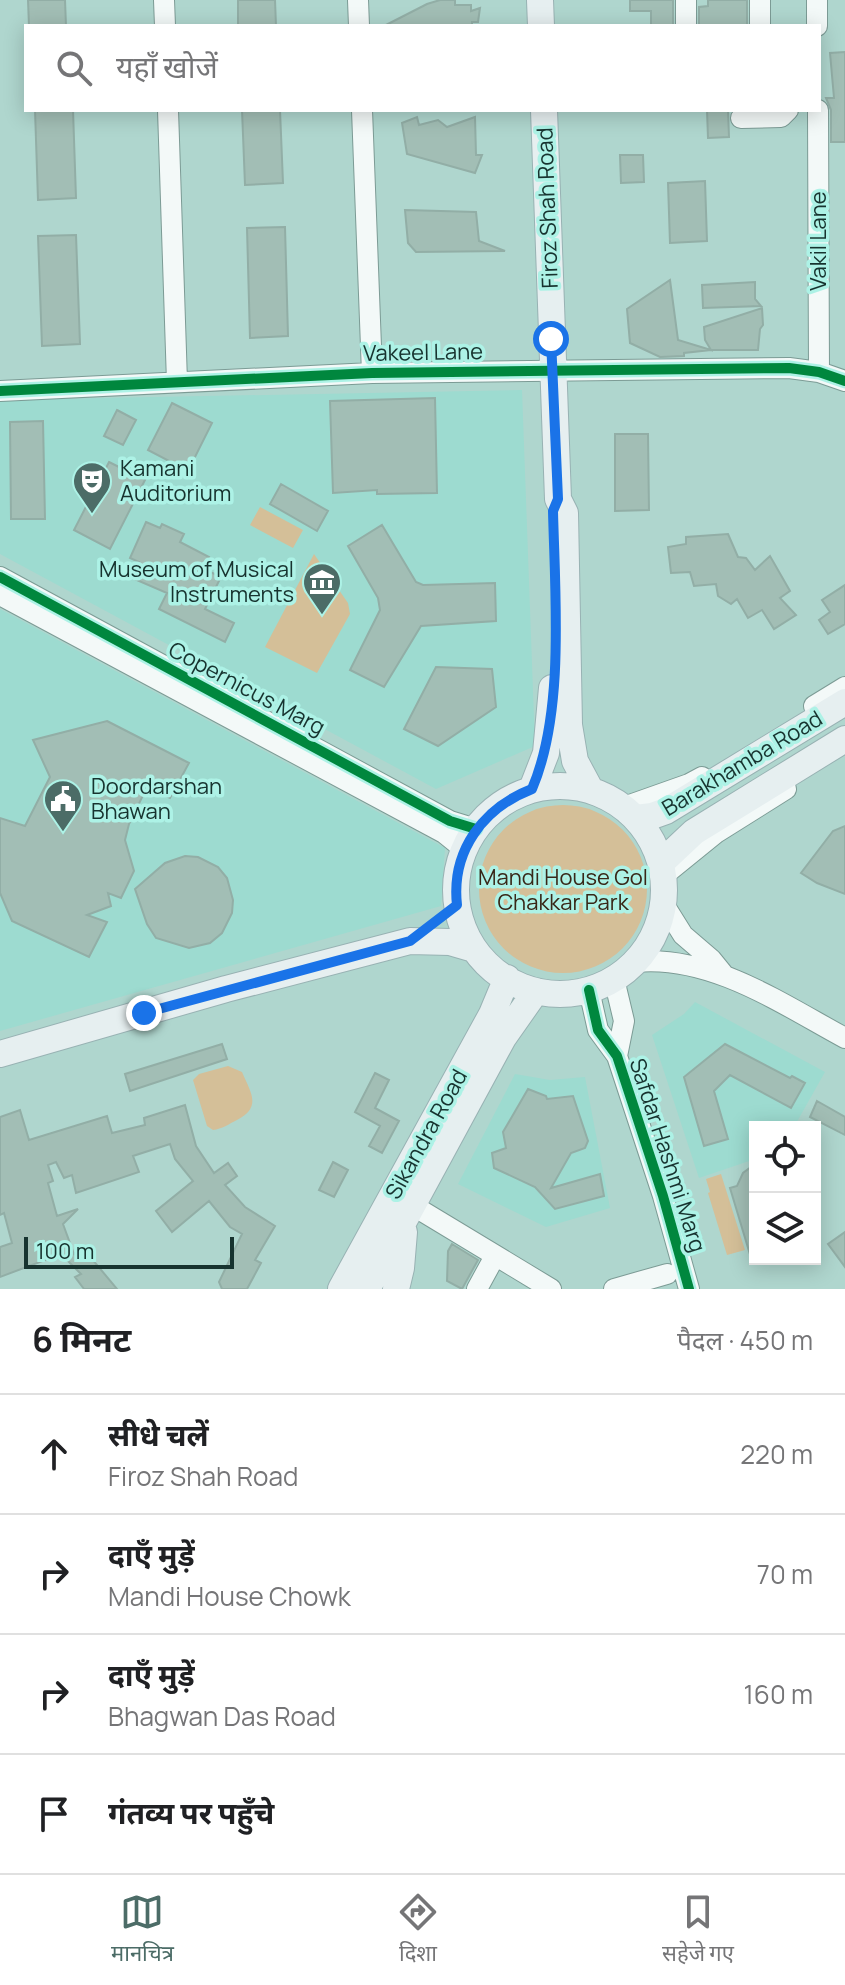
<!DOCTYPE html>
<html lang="hi">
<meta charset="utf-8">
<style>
body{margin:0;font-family:Manrope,"Noto Sans Devanagari",sans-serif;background:#f6f6f6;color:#202124}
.controls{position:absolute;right:24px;bottom:24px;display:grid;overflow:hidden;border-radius:0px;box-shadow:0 4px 20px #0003}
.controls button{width:72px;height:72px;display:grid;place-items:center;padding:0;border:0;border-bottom:2px solid #e0e0e0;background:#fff;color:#202124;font:40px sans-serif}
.scale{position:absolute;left:24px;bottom:20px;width:210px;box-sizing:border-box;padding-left:8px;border:4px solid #17332f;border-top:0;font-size:22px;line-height:28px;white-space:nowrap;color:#17332f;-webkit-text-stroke:6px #adf2e6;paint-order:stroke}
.stop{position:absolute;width:24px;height:24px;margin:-18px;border:6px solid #1a73e8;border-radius:50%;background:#fff}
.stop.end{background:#1a73e8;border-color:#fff;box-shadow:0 2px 8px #0008}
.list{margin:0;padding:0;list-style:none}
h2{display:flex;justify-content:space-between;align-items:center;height:104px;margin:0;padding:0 32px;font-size:34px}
h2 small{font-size:26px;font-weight:400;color:#757577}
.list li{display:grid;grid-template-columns:52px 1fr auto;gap:24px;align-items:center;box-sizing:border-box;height:120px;padding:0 32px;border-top:2px solid #e0e0e0}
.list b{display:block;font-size:30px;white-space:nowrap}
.list p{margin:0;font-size:26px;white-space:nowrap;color:#757577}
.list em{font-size:26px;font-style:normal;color:#757577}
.icon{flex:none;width:44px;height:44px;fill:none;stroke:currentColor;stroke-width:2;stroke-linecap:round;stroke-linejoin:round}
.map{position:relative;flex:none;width:845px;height:1289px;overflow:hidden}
.search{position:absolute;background:#fff;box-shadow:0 4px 20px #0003;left:24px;right:24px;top:24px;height:88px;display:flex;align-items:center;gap:20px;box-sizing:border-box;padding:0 28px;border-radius:0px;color:#757577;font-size:30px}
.sheet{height:584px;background:#fff}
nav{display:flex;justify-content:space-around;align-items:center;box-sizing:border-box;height:112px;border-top:2px solid #e0e0e0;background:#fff;font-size:22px;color:#757577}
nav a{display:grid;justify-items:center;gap:4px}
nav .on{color:#4c6c67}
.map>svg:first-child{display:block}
</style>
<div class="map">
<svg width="845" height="1289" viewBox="0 0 845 1289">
<rect width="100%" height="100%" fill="#afd6ce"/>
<path fill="#9ddbd0" d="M 522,390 L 535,746 L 436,789 L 0,554 L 0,400 Z
M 0,609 L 445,848 L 441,906 L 0,1031 Z
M 695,1002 L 825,1072 L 794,1127 L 755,1127 L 755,1159 L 699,1178 L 652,1035 L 684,1014 Z
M 515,1074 L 550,1080 L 585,1077 L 610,1208 L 546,1227 L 458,1184 Z"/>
<path fill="#d4bf98" d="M 260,507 L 303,530 L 293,548 L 250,525 Z
M 314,554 L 348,603 L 350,614 L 317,673 L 265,647 Z
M479 889a84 84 0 1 1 168 0a84 84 0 1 1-168 0Z
M 228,1066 L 242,1072 C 251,1093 262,1107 237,1120 C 229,1124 222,1129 213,1130 L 207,1126 L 193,1080 L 199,1074 Z
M 721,1174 L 745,1250 L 727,1255 L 708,1193 L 710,1192 L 706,1179 Z"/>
<path fill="#a2beb5" stroke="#92aea6" stroke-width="2" d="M 28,0 L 65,0 L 66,26 L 29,26 Z
M 238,0 L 275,0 L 276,26 L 238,26 Z
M 440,0 L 455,0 L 455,5 L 471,5 L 471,11 L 480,8 L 478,22 L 472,22 L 472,26 L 384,26 L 427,4 Z
M 630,0 L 673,0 L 673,26 L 651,26 L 651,11 L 630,11 Z
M 708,0 L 747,0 L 747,26 L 699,26 L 699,7 L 708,6 Z
M 845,52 L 845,142 L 831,142 L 831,110 L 826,98 L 834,98 L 830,53 Z
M 35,110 L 73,110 L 76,198 L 38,200 Z
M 242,110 L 280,110 L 283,183 L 245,185 Z
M 707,110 L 728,110 L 729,137 L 708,138 Z
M 417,117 L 419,125 L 438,120 L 447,127 L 475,117 L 476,155 L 482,155 L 475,173 L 407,154 L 402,123 Z
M 620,155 L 643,155 L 644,182 L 621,183 Z
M 705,181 L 707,241 L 670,243 L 668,183 Z
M 405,210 L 476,212 L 479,241 L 505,251 L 416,252 L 408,243 Z
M 285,227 L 288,336 L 250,338 L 247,228 Z
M 76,235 L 80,344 L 42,346 L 38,236 Z
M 670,280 L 678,340 L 711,350 L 705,340 L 704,327 L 762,308 L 763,325 L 760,329 L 758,350 L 711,350 L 684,353 L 684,356 L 660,357 L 630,343 L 627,309 Z
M 755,282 L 755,299 L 761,306 L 703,308 L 702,285 Z
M 435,398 L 437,493 L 377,494 L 377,490 L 333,493 L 330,401 Z
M 172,403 L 212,423 L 188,471 L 148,450 Z
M 117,410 L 136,420 L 123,445 L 104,436 Z
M 43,421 L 45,519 L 11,519 L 10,422 Z
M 615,434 L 648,434 L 649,510 L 615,511 Z
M 109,462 L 145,480 L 110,549 L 74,530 Z
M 281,484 L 328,511 L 317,531 L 270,504 Z
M 146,522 L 160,528 L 162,524 L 184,534 L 180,542 L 209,557 L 204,569 L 221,577 L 205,609 L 234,623 L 225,642 L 159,609 L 167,593 L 132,578 L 139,562 L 130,558 Z
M 382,525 L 416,582 L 423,585 L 495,583 L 496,621 L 421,626 L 384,687 L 350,670 L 380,610 L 378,598 L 348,546 Z
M 728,534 L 738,557 L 746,558 L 755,570 L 770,556 L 790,591 L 780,598 L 796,615 L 774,629 L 762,610 L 748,618 L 737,599 L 731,604 L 718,596 L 716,584 L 694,586 L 690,572 L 671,573 L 668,547 L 686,544 L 686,537 Z
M 845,585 L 845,624 L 828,634 L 819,620 L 830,612 L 822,600 Z
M 436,667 L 492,669 L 496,707 L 438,746 L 404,729 Z
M 107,721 L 189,763 L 170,798 L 147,787 L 129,824 L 125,840 L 134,871 L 121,898 L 108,893 L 111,906 L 87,915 L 107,922 L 89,957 L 12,921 L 0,893 L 0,818 L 25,826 L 50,777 L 33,740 Z
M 845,826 L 845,894 L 817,883 L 801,873 L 833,831 Z
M 185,856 L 198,857 L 218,867 L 227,878 L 233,900 L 232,913 L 222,933 L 210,943 L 189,948 L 156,938 L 147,924 L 135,889 L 165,863 Z
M 222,1044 L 227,1059 L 130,1091 L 125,1074 Z
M 725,1044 L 790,1078 L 792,1076 L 805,1083 L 791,1108 L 730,1075 L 714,1091 L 728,1139 L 704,1146 L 684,1077 Z
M 375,1073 L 389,1080 L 375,1108 L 399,1121 L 382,1153 L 369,1146 L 380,1126 L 355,1112 Z
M 528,1089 L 546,1096 L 547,1099 L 573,1096 L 588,1141 L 585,1148 L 571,1153 L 551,1188 L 600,1174 L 604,1196 L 555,1209 L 535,1187 L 494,1168 L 492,1153 L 506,1148 L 503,1132 Z
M 817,1101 L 845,1117 L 845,1135 L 810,1117 Z
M 185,1105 L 196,1146 L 214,1173 L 228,1163 L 237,1176 L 225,1185 L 245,1207 L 275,1226 L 255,1260 L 261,1263 L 247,1289 L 222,1289 L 219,1282 L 242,1234 L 230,1227 L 209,1201 L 172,1232 L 156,1211 L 193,1181 L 175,1159 L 170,1144 L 133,1156 L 139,1172 L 76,1193 L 72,1175 L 64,1178 L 56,1162 L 48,1165 L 53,1181 L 48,1183 L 57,1216 L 78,1209 L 63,1224 L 74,1254 L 82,1247 L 117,1289 L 84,1289 L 75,1277 L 81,1274 L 61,1254 L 0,1277 L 0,1247 L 12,1243 L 4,1213 L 0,1215 L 0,1117 L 20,1110 L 29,1140 L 107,1116 L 112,1133 L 145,1125 L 144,1118 Z
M 333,1162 L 348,1170 L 334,1197 L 319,1190 Z
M 755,1164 L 755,1261 L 752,1261 L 730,1188 L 737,1186 L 743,1173 Z
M 845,1232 L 845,1267 L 828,1244 Z
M 452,1244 L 478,1260 L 462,1289 L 447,1281 L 448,1251 Z"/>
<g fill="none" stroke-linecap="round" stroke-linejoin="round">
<g stroke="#7c9b95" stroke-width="22">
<path id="minor" d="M 164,0 L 165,26
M 358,0 L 359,26
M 817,0 L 817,26
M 686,26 L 686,0
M 760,26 L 760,0
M 168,110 L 177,382
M 362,110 L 372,373
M 818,110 L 819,372
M 741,118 L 781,117 L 788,110
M 0,391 L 372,373 L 789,368 L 819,372 L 845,381
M 0,577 L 450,821 L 476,829
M 0,595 L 444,833 L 465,850
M 814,706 L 845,687
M 624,807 L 689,784 L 702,777
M 663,876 L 716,833 L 786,789
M 663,903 L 683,935 L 711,959 L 724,975
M 635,962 C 710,954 782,1004 845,1038
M 614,979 L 624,1021 L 617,1056
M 589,990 L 598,1030 L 617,1056 L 663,1196 L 689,1289
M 412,1205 L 551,1289
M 477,1289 L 495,1256
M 614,1289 L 667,1274"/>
</g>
<g stroke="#98b2b3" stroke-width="28">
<path id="major" d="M 540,0 L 541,26
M 544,110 L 558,499 L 565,513 L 569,725 L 575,761 L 590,789
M456 890a104 104 0 1 1 208 0a104 104 0 1 1-208 0Z
M 532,789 L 546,753 L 552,688
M 636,818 L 652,816 L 666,811 L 845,702
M 661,863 L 694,832 L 845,739
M 0,1054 L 226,989 L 410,941 L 450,942 L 474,949
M 341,1289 L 492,1014 L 507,978
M 367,1289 L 503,1038 L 536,991
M 396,1289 L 401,1268 L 404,1232"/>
</g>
<use href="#minor" stroke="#f3f9f8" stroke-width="20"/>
<use href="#major" stroke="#e6eff0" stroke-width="26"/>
<g stroke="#adf2e6" stroke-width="15">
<path id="cycleway" d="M 0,391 L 372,373 L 789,368 L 819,372 L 845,381
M 0,577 L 450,821 L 476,829
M 589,990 L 598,1030 L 617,1056 L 663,1196 L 689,1289"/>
</g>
<use href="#cycleway" stroke="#00873e" stroke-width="10"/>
</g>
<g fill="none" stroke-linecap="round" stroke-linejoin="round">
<path stroke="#1a73e8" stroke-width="10" d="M 144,1013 L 410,941 L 457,905 C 451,851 483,808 532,789 C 565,712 555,596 553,511 L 558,499 L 551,339"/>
</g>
<defs>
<g id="theatre-pin" transform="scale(2)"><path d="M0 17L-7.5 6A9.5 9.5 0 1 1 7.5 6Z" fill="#4c6c67" stroke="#adf2e6"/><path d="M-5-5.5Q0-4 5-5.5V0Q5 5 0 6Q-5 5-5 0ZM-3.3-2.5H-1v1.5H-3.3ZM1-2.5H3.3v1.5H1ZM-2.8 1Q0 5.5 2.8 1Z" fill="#fff"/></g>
<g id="museum-pin" transform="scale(2)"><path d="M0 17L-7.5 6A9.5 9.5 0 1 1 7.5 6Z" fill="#4c6c67" stroke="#adf2e6"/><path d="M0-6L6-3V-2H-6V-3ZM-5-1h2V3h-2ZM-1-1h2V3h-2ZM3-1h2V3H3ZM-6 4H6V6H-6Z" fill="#fff"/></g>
<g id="civic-pin" transform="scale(2)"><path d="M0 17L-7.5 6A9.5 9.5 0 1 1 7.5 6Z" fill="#4c6c67" stroke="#adf2e6"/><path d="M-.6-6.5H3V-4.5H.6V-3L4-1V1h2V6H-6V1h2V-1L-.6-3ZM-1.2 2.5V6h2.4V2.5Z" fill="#fff"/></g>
</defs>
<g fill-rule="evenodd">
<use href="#theatre-pin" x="92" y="481"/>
<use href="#museum-pin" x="322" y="582"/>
<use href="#civic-pin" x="63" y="799"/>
</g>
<g text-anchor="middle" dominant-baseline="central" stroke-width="7" stroke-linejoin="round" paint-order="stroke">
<g font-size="22" fill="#17332f" stroke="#adf2e6">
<text transform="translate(547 208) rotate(-92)">Firoz Shah Road</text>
<text transform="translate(818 241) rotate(-90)">Vakil Lane</text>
<text transform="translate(423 352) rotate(-1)">Vakeel Lane</text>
<text transform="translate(247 688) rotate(28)">Copernicus Marg</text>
<text transform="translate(742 763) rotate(-31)">Barakhamba Road</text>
<text transform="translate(426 1134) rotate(-61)">Sikandra Road</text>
<text transform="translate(668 1155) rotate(72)">Safdar Hashmi Marg</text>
</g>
<g font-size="22" fill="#17332f" stroke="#adf2e6" text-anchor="start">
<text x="120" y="468">Kamani<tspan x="120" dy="25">Auditorium</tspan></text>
<text x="294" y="569" text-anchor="end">Museum of Musical<tspan x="294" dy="25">Instruments</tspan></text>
<text x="91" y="786">Doordarshan<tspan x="91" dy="25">Bhawan</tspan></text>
</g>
<g font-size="22" fill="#382718" stroke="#adf2e6">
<text x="563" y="877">Mandi House Gol<tspan x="563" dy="25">Chakkar Park</tspan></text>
</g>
</g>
</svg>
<div class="controls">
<button><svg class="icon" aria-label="locate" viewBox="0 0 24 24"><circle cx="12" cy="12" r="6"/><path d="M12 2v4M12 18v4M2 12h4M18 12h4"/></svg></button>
<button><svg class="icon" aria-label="layers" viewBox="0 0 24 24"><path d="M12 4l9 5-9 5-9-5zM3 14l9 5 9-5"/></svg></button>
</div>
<div class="scale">100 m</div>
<div class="stop" style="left:551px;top:339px"></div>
<div class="stop end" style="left:144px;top:1013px"></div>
<div class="search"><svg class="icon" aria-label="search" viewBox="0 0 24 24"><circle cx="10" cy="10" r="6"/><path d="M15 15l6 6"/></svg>यहाँ खोजें</div>
</div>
<section class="sheet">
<h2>6 मिनट<small>पैदल · 450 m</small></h2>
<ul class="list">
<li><svg class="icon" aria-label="ahead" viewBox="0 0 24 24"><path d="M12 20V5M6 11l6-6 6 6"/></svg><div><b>सीधे चलें</b><p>Firoz Shah Road</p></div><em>220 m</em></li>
<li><svg class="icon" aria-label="right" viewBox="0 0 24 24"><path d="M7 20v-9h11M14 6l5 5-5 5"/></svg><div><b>दाएँ मुड़ें</b><p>Mandi House Chowk</p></div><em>70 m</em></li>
<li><svg class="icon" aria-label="right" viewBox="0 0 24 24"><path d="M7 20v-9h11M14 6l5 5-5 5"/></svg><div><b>दाएँ मुड़ें</b><p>Bhagwan Das Road</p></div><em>160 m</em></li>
<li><svg class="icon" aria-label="arrive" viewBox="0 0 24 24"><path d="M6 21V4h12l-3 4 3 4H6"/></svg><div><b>गंतव्य पर पहुँचे</b></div></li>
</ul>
</section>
<nav>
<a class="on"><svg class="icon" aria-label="map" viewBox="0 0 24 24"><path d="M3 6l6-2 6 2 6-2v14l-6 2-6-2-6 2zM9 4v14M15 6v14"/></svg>मानचित्र</a>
<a><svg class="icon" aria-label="directions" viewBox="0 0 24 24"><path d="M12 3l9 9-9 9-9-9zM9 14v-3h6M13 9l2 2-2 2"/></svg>दिशा</a>
<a><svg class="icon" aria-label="saved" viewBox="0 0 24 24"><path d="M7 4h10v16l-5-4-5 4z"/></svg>सहेजे गए</a>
</nav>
